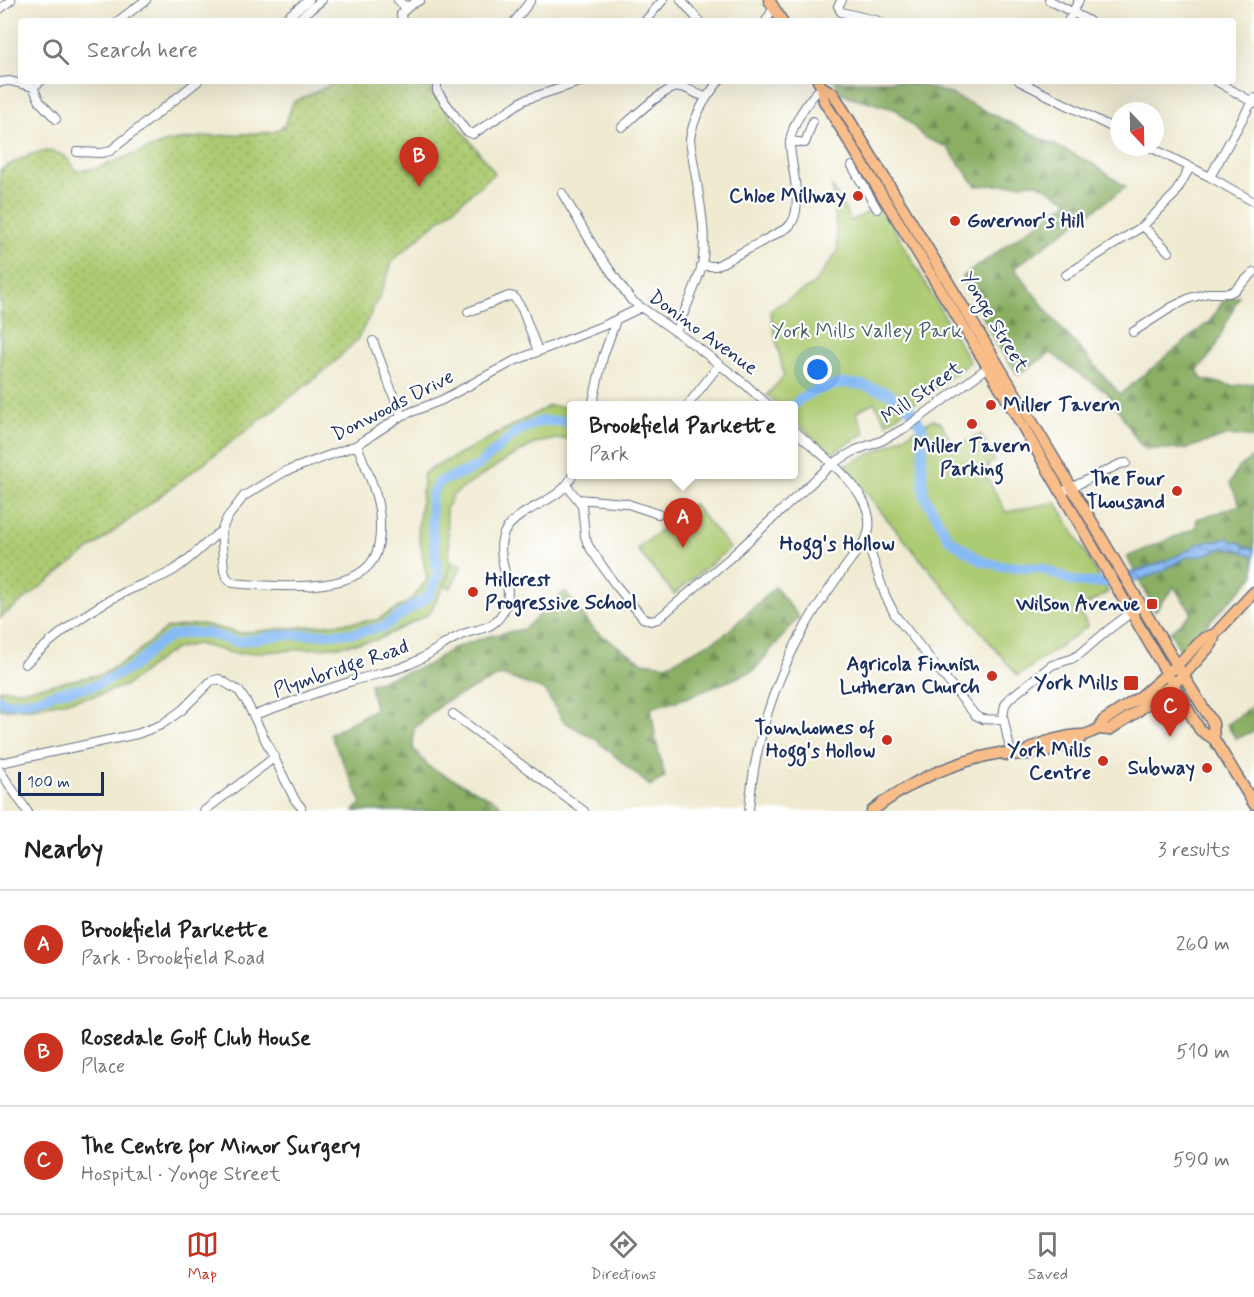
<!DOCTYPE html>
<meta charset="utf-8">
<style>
body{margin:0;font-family:Mynerve,sans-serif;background:#f6f6f6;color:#222}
.compass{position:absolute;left:1110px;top:102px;width:54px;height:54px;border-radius:50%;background:#fff;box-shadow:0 6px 24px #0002;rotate:158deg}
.scale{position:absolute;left:18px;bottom:15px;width:86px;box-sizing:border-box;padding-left:6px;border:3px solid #1b2f5e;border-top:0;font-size:16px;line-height:21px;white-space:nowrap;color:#1b2f5e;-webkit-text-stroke:4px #fff;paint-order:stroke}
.you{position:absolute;left:818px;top:370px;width:21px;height:21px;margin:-15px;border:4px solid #fff;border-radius:50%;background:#1a73e8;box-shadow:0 0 0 9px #1a73e833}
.badge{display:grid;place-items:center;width:39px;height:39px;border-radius:50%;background:#c8321e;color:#fff;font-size:20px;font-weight:700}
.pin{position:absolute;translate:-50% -50px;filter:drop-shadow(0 2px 3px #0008)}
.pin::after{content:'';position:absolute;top:32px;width:21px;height:18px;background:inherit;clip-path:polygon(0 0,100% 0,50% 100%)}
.popup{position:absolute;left:567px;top:401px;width:231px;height:78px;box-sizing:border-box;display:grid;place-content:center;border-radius:6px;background:#fff;filter:drop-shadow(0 2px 4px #0005);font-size:20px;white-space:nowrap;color:#767676}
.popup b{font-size:22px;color:#222}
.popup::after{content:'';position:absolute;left:50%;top:100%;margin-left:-12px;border:12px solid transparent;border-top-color:#fff}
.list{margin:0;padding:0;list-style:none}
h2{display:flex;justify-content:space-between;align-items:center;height:78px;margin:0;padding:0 24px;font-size:26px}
h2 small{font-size:20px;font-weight:400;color:#767676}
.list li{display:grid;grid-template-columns:39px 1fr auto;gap:18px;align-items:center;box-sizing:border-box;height:108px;padding:0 24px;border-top:2px solid #e0e0e0}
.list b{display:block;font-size:22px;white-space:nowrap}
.list p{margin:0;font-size:20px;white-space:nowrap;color:#767676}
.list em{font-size:20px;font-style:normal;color:#767676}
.icon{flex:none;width:33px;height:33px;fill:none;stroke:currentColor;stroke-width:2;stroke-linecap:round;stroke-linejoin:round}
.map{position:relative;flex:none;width:1254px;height:811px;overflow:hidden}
.search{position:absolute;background:#fff;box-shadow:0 6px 24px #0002;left:18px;right:18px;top:18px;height:66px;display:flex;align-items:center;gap:15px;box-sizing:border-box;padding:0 21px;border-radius:6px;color:#767676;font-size:22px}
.sheet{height:402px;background:#fff}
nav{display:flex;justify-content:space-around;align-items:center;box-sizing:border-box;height:84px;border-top:2px solid #e0e0e0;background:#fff;font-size:16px;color:#767676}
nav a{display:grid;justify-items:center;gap:3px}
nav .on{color:#c8321e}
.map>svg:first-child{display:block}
</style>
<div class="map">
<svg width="1254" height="811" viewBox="0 0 1254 811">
<defs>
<pattern id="grass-dots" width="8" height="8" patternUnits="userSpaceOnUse" patternTransform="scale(1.5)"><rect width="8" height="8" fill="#adcb72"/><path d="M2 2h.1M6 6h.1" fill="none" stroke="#8ca561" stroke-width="1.8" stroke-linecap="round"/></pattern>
<pattern id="forest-firs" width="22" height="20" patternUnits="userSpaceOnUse" patternTransform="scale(1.5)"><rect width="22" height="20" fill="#8aaf64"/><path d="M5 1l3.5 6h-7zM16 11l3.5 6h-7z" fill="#708f56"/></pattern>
<pattern id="water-waves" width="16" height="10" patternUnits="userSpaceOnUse" patternTransform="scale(1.5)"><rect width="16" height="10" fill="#86baf4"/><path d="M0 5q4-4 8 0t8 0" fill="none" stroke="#6d98c9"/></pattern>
</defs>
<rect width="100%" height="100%" fill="#fff"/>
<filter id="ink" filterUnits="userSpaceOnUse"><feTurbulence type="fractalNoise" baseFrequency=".0167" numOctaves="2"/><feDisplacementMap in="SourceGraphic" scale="12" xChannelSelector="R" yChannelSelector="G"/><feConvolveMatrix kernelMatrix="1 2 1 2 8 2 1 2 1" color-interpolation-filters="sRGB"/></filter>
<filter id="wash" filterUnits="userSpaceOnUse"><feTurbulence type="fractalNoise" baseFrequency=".008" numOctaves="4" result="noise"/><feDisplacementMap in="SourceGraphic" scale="24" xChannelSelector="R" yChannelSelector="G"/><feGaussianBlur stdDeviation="1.35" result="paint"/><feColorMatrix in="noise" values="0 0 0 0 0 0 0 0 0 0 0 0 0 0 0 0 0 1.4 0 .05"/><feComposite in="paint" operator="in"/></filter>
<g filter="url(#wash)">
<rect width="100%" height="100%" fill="#efead0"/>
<path fill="url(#grass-dots)" stroke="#647d68" stroke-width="1.5" d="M 335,81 L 432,81 L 431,91 L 495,173 L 393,260 L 380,296 L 357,340 L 327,369 L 0,618 L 0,170 C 19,160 43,143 64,156 C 69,159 73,166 77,171 L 97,168 L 167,142 L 201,137 L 274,132 L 285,125 L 293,102 L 329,86 Z"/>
<path fill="url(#forest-firs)" stroke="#526f61" stroke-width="1.5" d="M 835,81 L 907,81 L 951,94 L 1093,164 L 1126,187 L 1014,268 L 1055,321 L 1120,394 L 1210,321 L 1224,300 L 1239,296 L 1213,352 L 1197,371 L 1202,379 L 1233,386 L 1254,383 L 1254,438 L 1229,435 L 1185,449 L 1146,449 L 1139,443 L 1107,392 L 1072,369 L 1051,353 L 1018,375 L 1003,354 L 962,277 L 1069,201 L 1038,183 L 976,186 L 947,147 L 925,138 L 897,110 L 841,94 Z
M 1254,456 L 1254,576 L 1181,651 L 1170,632 L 1192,613 L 1174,587 L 1155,611 L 1127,557 L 1196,528 L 1197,519 L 1240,505 L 1230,483 L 1238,468 Z
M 775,587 L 799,617 L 753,671 L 686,698 L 651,708 L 656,741 L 665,777 L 650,786 L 595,739 L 564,722 L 544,690 L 501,675 L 443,703 L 414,729 L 413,748 L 429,767 L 498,802 L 505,811 L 354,811 L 362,803 L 330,734 L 375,709 L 370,684 L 428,665 L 451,649 L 489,636 L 524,629 L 565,591 L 595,631 L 642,662 L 667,665 L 723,636 Z
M 1254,705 L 1254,731 L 1236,739 L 1227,725 Z"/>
<path fill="#adcb72" stroke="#647d68" stroke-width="1.5" d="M 832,186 L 851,221 L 881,205 L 970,362 L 887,423 L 874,402 L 856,412 L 865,433 L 831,454 L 794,420 L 794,406 L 779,405 L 767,395 L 784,376 L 770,310 L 814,284 L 838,251 Z
M 549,406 L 572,407 L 572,439 L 558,439 L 536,443 L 507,459 L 453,495 L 446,509 L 450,558 L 450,568 L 445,584 L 453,561 L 462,565 L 451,588 L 444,586 L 429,614 L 377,640 L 333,647 L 236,654 L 197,644 L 178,648 L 165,655 L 127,685 L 95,696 L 31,708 L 0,709 L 0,689 L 24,690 L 103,674 L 129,659 L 167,628 L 202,624 L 238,633 L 377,620 L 410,601 L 427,580 L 418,530 L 424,473 Z
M 934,419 L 942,424 L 954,447 L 981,434 L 995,461 L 988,464 L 989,467 L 983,470 L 1006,512 L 1056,502 L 1108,592 L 1078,610 L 1088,626 L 1018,676 L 882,513 L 845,465 L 886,447 Z
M 693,504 L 730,548 L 674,594 L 637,549 Z"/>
<path fill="url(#water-waves)" stroke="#5074a9" stroke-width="1.5" d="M 1227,537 L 1232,541 L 1241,543 L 1244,547 L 1254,548 L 1254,556 L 1235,549 L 1222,548 L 1201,556 L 1189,556 L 1164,570 L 1127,585 L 1118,587 L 1104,582 C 1129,572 1158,566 1183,553 C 1193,547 1205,538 1217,542 Z"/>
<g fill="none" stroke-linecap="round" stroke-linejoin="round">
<path stroke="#86baf4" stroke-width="10" d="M 793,406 L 800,399 L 817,390 L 844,383 L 863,385 L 889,393 L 908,406 L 921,425 L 924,433 L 922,461 L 924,495 L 949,539 L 982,561 L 1001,566 L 1041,568 L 1073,581 L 1094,583 L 1117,582
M 0,700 L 5,703 L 22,702 L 42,698 L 58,692 L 94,686 L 133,667 L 154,648 L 171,636 L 187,633 L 207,633 L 237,642 L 281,635 L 353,633 L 383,627 L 429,596 L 438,576 L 432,525 L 431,496 L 439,482 L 475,468 L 518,431 L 541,421 L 572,421"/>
</g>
</g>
<g filter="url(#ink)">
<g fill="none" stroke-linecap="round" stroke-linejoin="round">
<g stroke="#657086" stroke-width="10">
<path id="minor" d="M 398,0 L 403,5 L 409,6
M 681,0 L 699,21
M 842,0 L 838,6 L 841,12 L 879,21
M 1049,0 L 1089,21
M 0,9 L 11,0
M 118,21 L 146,0
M 282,21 L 309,0
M 296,21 L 322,0
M 402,21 L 401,14 L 409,6 L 420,0
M 515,21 L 531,0
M 645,21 L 663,0
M 766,21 L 774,7
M 1068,21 L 1079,0
M 437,81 L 437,91 L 466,131 L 473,134 L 524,100 L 583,81
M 1019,81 L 1119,131
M 1216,81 L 1254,103
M 0,82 L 10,81 L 33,87
M 33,87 L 40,102 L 56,119
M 33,87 L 41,81
M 622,127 C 634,117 665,86 680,87 C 689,88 697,95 706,97
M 790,141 L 805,143 L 813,121
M 1150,147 L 1210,177 L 1254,202
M 77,152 L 102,153 L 110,151 L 198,81
M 852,166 L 877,209
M 1210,177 L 1254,98
M 562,193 L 595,249 L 631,300 L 697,347 L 746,385 L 769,406
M 1143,226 L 1169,252
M 701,266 L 716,266 L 722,263 L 787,228 C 807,212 790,166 790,143 C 791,125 809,98 822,87
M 1066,275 L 1143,226 L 1175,194 L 1190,167
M 468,312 L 509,296 L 514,297 L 522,309 L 538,351
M 676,331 C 684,313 697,284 702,265 C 709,229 694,176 690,139 C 693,117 705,98 719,81
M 1133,332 L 1172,307 L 1190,298 L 1208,293 L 1229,293 L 1235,290 L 1254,272
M 373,341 L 401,416
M 592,406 L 603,357 L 616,320
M 687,406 L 719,365
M 357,445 C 365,466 376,488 379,510 C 381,525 381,547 373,560 C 352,595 268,586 233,583 L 227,578 L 224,571 L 221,531 L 227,518 L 244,496 L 284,472 L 357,445 L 401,416 L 442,400 L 514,361 L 605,325 L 640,308
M 567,486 L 582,505 L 585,536 L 588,545 L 614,583 L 643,618 L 651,621 L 658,619 L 731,557 L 832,464 L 856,450 L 881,441 L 907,427 L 991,365
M 1066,490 L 1120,464 L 1126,463
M 578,499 L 625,503 L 658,514
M 866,539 L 885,595 L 895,615 L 975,715 L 983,719 L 1003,720
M 25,664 C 54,637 88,610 123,593 C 140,584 158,580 174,570 C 191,559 205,543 221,531
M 453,714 L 584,811
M 254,715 C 286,704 317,692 349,682 C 369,675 391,673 410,664 C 427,657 441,645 457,637 C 475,627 491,633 503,612 C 519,585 489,553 507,528 C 524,505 563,501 573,474
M 1011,754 L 1003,716 L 1005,705 L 1010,698 L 1052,665 L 1071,659 L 1080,654 L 1108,630 L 1140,606
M 0,763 L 137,734 L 161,725 L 182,710 L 211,681 L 219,679 L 239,691 L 247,703 L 295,800 L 301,807
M 0,771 L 27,811
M 204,811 L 275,757
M 749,811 C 754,746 773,683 805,627 C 822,596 845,568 866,539 C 885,497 820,455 794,430"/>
</g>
<g stroke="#657086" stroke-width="13">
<path id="major" d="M 769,0 L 782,21
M 818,81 L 822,87 L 824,101 L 988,367 L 1173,684 L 1200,730 L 1214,739 L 1254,804
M 822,87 L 833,93 C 914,225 994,357 1073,490 C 1120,568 1164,647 1213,723 L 1214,739
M 1099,729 L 1103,721 L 1140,697 L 1177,665 L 1204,638 L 1215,634 L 1254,592
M 1024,753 C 1035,743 1070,734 1084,735
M 872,811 C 910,781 952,762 1000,753 L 1007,755 L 1043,753 L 1077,742 L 1084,735 L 1092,732 L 1099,729 L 1109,730 L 1134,714 L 1183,676 L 1212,644 L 1215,634"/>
</g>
<use href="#minor" stroke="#fff" stroke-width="8"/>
<use href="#major" stroke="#f8bd89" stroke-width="10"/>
</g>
</g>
<g fill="#c8321e" stroke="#fff" stroke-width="2">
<circle cx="858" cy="196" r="6"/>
<circle cx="955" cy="221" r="6"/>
<circle cx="991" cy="405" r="6"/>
<circle cx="972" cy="424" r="6"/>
<circle cx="1177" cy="491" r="6"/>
<circle cx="473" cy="592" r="6"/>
<rect x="1146" y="598" width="12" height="12" rx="3"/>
<circle cx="992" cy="676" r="6"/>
<rect x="1123" y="675" width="16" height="16" rx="3"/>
<circle cx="887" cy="740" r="6"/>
<circle cx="1103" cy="761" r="6"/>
<circle cx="1207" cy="768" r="6"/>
</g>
<g text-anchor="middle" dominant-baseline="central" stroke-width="4.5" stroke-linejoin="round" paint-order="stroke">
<g font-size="20" font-weight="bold" fill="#1b2f5e" stroke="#fff" text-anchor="end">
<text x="846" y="196">Chloe Millway</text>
<text x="967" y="221" text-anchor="start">Governor's Hill</text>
<text x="1003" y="405" text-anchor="start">Miller Tavern</text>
<text x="972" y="446" text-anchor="middle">Miller Tavern<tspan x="972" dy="23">Parking</tspan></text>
<text x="1165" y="479">The Four<tspan x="1165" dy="23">Thousand</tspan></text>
<text x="485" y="580" text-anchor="start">Hillcrest<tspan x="485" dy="23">Progressive School</tspan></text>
<text x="1140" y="604">Wilson Avenue</text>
<text x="980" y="664">Agricola Finnish<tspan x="980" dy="23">Lutheran Church</tspan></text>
<text x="1118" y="683">York Mills</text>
<text x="875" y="728">Townhomes of<tspan x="875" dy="23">Hogg's Hollow</tspan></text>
<text x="1091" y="750">York Mills<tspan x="1091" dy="23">Centre</tspan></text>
<text x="1195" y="768">Subway</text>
</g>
<g font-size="20" fill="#1b2f5e" stroke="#fff">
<text transform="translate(994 322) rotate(59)">Yonge Street</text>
<text transform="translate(703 333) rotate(36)">Donino Avenue</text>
<text transform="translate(922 393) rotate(-35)">Mill Street</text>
<text transform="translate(393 406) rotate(-27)">Donwoods Drive</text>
<text transform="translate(341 669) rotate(-19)">Plymbridge Road</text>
</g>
<g font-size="20" fill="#475e64" stroke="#fff">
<text x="867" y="331">York Mills Valley Park</text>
</g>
<g font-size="21" font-weight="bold" fill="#1b2f5e" stroke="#fff">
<text x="837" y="544">Hogg's Hollow</text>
</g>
</g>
</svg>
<svg class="compass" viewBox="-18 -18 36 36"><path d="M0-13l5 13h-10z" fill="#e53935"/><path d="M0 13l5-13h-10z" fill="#767676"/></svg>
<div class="scale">100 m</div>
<div class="you"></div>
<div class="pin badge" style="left:683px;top:548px">A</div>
<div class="popup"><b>Brookfield Parkette</b>Park</div>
<div class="pin badge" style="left:419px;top:187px">B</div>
<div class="pin badge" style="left:1170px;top:737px">C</div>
<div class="search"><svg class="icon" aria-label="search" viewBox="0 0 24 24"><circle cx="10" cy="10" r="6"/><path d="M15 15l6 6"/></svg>Search here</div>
</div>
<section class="sheet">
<h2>Nearby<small>3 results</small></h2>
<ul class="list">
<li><span class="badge">A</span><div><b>Brookfield Parkette</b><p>Park · Brookfield Road</p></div><em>260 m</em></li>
<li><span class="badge">B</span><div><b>Rosedale Golf Club House</b><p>Place</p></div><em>510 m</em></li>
<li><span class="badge">C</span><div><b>The Centre for Minor Surgery</b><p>Hospital · Yonge Street</p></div><em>590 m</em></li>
</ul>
</section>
<nav>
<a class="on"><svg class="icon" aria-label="map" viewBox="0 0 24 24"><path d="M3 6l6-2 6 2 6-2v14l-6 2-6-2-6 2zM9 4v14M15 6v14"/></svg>Map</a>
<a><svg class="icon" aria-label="directions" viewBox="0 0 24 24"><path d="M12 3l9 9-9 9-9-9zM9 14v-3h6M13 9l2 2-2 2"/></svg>Directions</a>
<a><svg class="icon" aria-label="saved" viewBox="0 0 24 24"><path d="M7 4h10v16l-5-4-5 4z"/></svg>Saved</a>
</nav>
